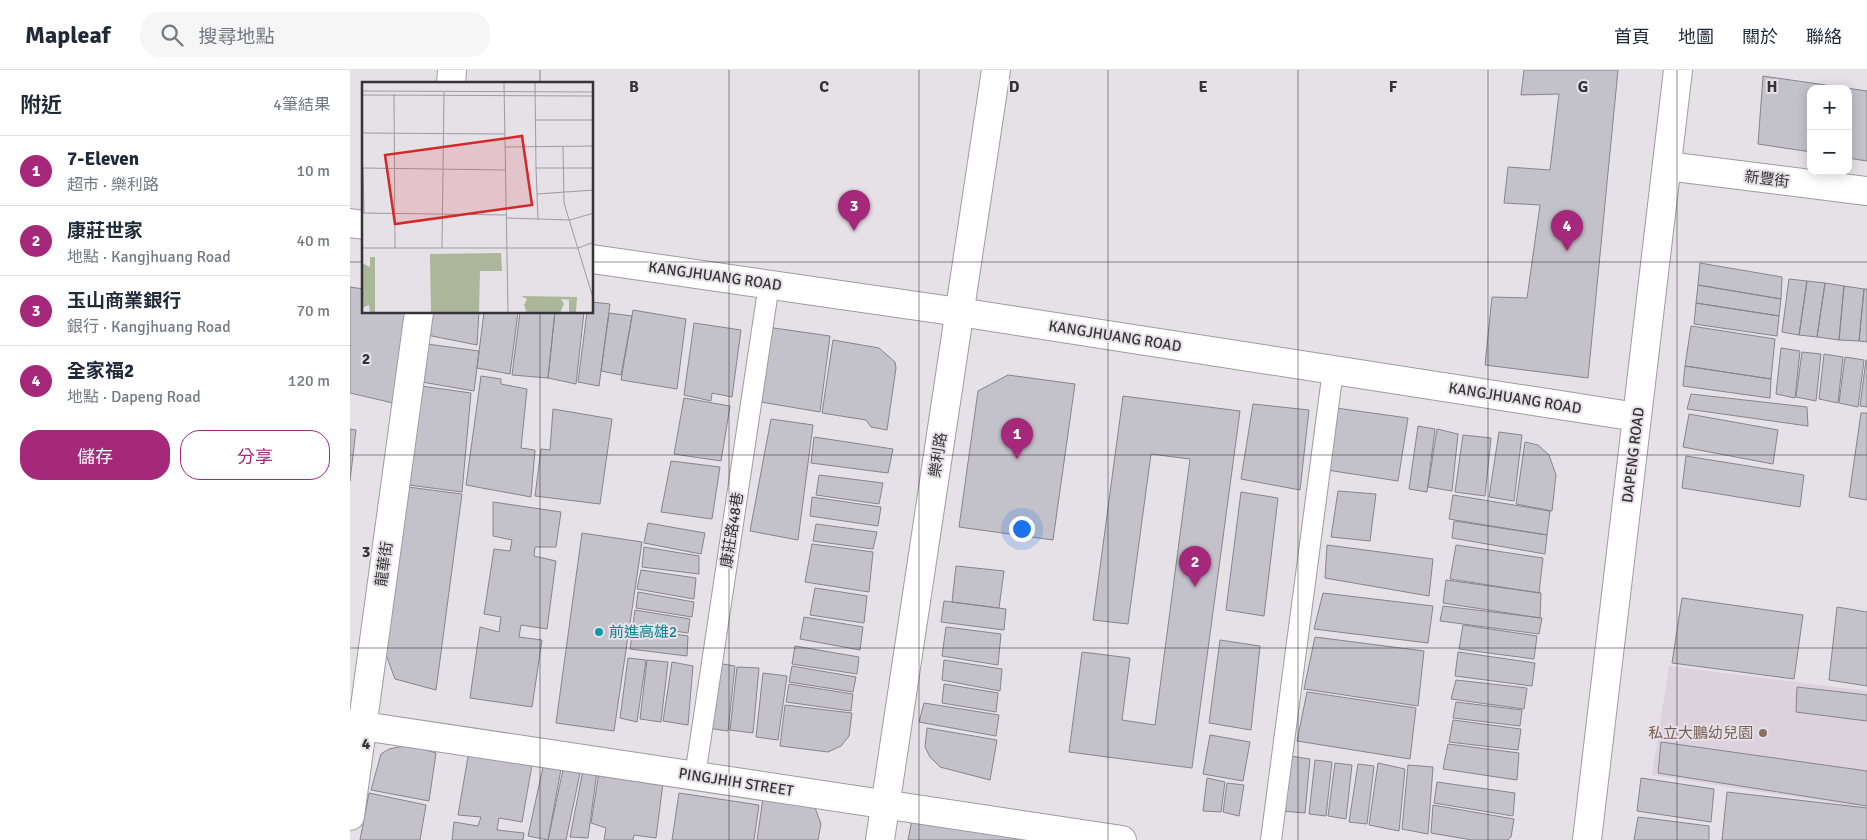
<!DOCTYPE html>
<html lang="zh-TW">
<meta charset="utf-8">
<style>
body{margin:0;font-family:Signika,"Noto Sans TC",sans-serif;background:#f6f6f7;color:#1f2937}
.controls{position:absolute;right:15px;top:15px;display:grid;overflow:hidden;border-radius:10px;box-shadow:0 2px 12px #0003}
.controls button{width:45px;height:45px;display:grid;place-items:center;padding:0;border:0;border-bottom:1px solid #e0e1e3;background:#fff;color:#1f2937;font:25px sans-serif}
.you{position:absolute;left:671px;top:458px;width:18px;height:18px;margin:-12px;border:4px solid #fff;border-radius:50%;background:#1a73e8;box-shadow:0 0 0 8px #1a73e833}
.badge{display:grid;place-items:center;width:32px;height:32px;border-radius:50%;background:#a5287a;color:#fff;font-size:16px;font-weight:700}
.pin{position:absolute;translate:-50% -41px;filter:drop-shadow(0 1px 2px #0008)}
.pin::after{content:'';position:absolute;top:26px;width:18px;height:15px;background:inherit;clip-path:polygon(0 0,100% 0,50% 100%)}
.list{margin:0;padding:0;list-style:none}
h2{display:flex;justify-content:space-between;align-items:center;height:65px;margin:0;padding:0 20px;font-size:21px}
h2 small{font-size:16px;font-weight:400;color:#747a83}
.list li{display:grid;grid-template-columns:32px 1fr auto;gap:15px;align-items:center;box-sizing:border-box;height:70px;padding:0 20px;border-top:1px solid #e0e1e3}
.list b{display:block;font-size:19px;white-space:nowrap}
.list p{margin:0;font-size:16px;white-space:nowrap;color:#747a83}
.list em{font-size:16px;font-style:normal;color:#747a83}
.actions{display:flex;gap:10px;padding:15px 20px}
.actions a{flex:1;padding:11px 0;border:1px solid #a5287a;border-radius:20px;text-align:center;font-size:18px;color:#a5287a}
.actions .main{background:#a5287a;color:#fff}
.icon{flex:none;width:28px;height:28px;fill:none;stroke:currentColor;stroke-width:2;stroke-linecap:round;stroke-linejoin:round}
.map{position:relative;flex:none;width:1517px;height:770px;overflow:hidden}
header{display:flex;align-items:center;gap:30px;box-sizing:border-box;height:70px;padding:0 25px;background:#fff;border-bottom:1px solid #e0e1e3}
header strong{font-size:24px}
nav{display:flex;gap:28px;margin-inline-start:auto;font-size:18px}
.search{width:350px;height:45px;background:#f6f6f7;display:flex;align-items:center;gap:12px;box-sizing:border-box;padding:0 18px;border-radius:20px;color:#747a83;font-size:19px}
main{display:flex}
aside{flex:1;background:#fff}
.map>svg:first-child{display:block}
</style>
<header>
<strong>Mapleaf</strong>
<div class="search"><svg class="icon" aria-label="search" viewBox="0 0 24 24"><circle cx="10" cy="10" r="6"/><path d="M15 15l6 6"/></svg>搜尋地點</div>
<nav><a>首頁</a><a>地圖</a><a>關於</a><a>聯絡</a></nav>
</header>
<main>
<aside>
<h2>附近<small>4筆結果</small></h2>
<ul class="list">
<li><span class="badge">1</span><div><b>7-Eleven</b><p>超市 · 樂利路</p></div><em>10 m</em></li>
<li><span class="badge">2</span><div><b>康莊世家</b><p>地點 · Kangjhuang Road</p></div><em>40 m</em></li>
<li><span class="badge">3</span><div><b>玉山商業銀行</b><p>銀行 · Kangjhuang Road</p></div><em>70 m</em></li>
<li><span class="badge">4</span><div><b>全家福2</b><p>地點 · Dapeng Road</p></div><em>120 m</em></li>
</ul>
<div class="actions"><a class="main">儲存</a><a>分享</a></div>
</aside>
<div class="map">
<svg width="1517" height="770" viewBox="0 0 1517 770">
<rect width="100%" height="100%" fill="#e6e0e7"/>
<path fill="#dcd2de" d="M 1319,596 L 1517,621 L 1517,738 L 1302,705 Z"/>
<path fill="#c3c1c9" stroke="#87858c" d="M 1174,0 L 1268,0 L 1238,308 L 1135,295 L 1142,227 L 1177,228 L 1190,135 L 1154,133 L 1158,97 L 1200,100 L 1209,24 L 1171,25 Z
M 1413,6 L 1517,21 L 1517,91 L 1498,88 L 1498,19 L 1461,19 L 1461,82 L 1408,74 Z
M 1350,193 L 1432,207 L 1431,229 L 1348,215 Z
M 1439,209 L 1457,211 L 1449,265 L 1432,262 Z
M 1457,211 L 1475,213 L 1467,267 L 1449,265 Z
M 1475,213 L 1494,216 L 1489,270 L 1467,267 Z
M 1348,215 L 1431,229 L 1429,246 L 1346,233 Z
M 1494,216 L 1514,219 L 1509,271 L 1489,270 Z
M 0,217 L 14,219 L 14,242 L 56,242 L 43,333 L 0,323 Z
M 1514,219 L 1517,219 L 1517,272 L 1509,271 Z
M 242,232 L 260,234 L 249,316 L 228,312 L 237,242 L 242,242 Z
M 1346,233 L 1429,246 L 1427,266 L 1344,254 Z
M 283,240 L 336,249 L 327,319 L 271,310 Z
M 82,242 L 129,242 L 127,275 L 77,265 Z
M 134,242 L 168,242 L 160,304 L 127,298 Z
M 170,242 L 205,242 L 198,308 L 162,305 Z
M 205,242 L 234,242 L 226,314 L 198,308 Z
M 259,243 L 282,246 L 271,305 L 251,301 Z
M 344,253 L 391,260 L 382,327 L 362,323 L 361,331 L 334,325 Z
M 1341,256 L 1425,269 L 1421,309 L 1335,296 Z
M 417,257 L 480,266 L 470,342 L 405,331 Z
M 483,270 L 529,278 L 545,292 L 546,298 L 537,360 L 521,357 L 516,350 L 472,343 Z
M 77,274 L 129,281 L 124,321 L 72,312 Z
M 1431,278 L 1450,281 L 1445,328 L 1426,324 Z
M 1452,282 L 1471,284 L 1466,331 L 1446,327 Z
M 1474,284 L 1493,287 L 1488,333 L 1469,329 Z
M 1495,287 L 1514,290 L 1508,337 L 1489,333 Z
M 1516,290 L 1517,290 L 1517,337 L 1510,336 Z
M 1335,296 L 1421,309 L 1420,328 L 1333,316 Z
M 658,305 L 725,314 L 703,470 L 609,457 L 628,321 Z
M 131,306 L 151,309 L 151,314 L 177,319 L 171,378 L 185,380 L 181,427 L 116,415 Z
M 71,316 L 121,323 L 112,422 L 59,415 Z
M 1341,324 L 1457,337 L 1458,356 L 1337,339 Z
M 773,326 L 890,341 L 842,698 L 719,682 L 732,582 L 780,588 L 772,650 L 805,655 L 840,389 L 801,384 L 778,554 L 743,550 Z
M 334,328 L 380,336 L 371,391 L 324,384 Z
M 903,334 L 959,340 L 950,420 L 891,409 Z
M 986,338 L 1058,348 L 1048,411 L 977,400 Z
M 203,339 L 262,349 L 250,434 L 185,426 L 191,379 L 200,380 Z
M 1511,343 L 1517,343 L 1517,430 L 1499,427 Z
M 1339,344 L 1428,360 L 1423,394 L 1333,377 Z
M 421,349 L 463,355 L 448,470 L 400,461 Z
M 1068,356 L 1085,359 L 1077,422 L 1059,419 Z
M 0,359 L 6,360 L 0,411 Z
M 1087,359 L 1108,364 L 1102,421 L 1078,417 Z
M 1149,362 L 1172,365 L 1164,431 L 1139,427 Z
M 1113,365 L 1141,368 L 1135,426 L 1105,422 Z
M 464,367 L 543,379 L 538,403 L 461,393 Z
M 1175,372 L 1188,375 L 1199,385 L 1206,405 L 1202,441 L 1166,434 Z
M 1336,386 L 1454,405 L 1450,437 L 1332,418 Z
M 321,391 L 370,397 L 362,449 L 311,442 Z
M 469,405 L 533,413 L 529,434 L 466,425 Z
M 58,417 L 112,424 L 86,620 L 45,609 L 35,582 Z
M 988,421 L 1026,424 L 1020,471 L 981,467 Z
M 891,422 L 928,428 L 914,546 L 876,540 Z
M 1103,425 L 1200,441 L 1197,465 L 1099,449 Z
M 462,427 L 531,437 L 528,456 L 460,446 Z
M 143,432 L 211,442 L 206,477 L 185,477 L 184,486 L 206,491 L 197,559 L 171,555 L 169,567 L 192,570 L 182,637 L 120,628 L 130,557 L 149,562 L 151,547 L 134,544 L 144,479 L 160,481 L 162,470 L 143,466 Z
M 1104,451 L 1197,465 L 1195,484 L 1102,468 Z
M 298,453 L 355,463 L 351,484 L 294,473 Z
M 466,454 L 527,462 L 523,479 L 463,471 Z
M 232,463 L 292,472 L 264,661 L 206,653 Z
M 462,474 L 523,482 L 519,522 L 455,512 Z
M 977,475 L 1083,489 L 1079,526 L 975,508 Z
M 1106,475 L 1193,488 L 1189,523 L 1100,509 Z
M 294,477 L 349,486 L 349,504 L 292,497 Z
M 606,496 L 654,501 L 649,538 L 602,532 Z
M 291,500 L 346,508 L 344,529 L 287,519 Z
M 1096,510 L 1191,523 L 1190,548 L 1093,533 Z
M 465,518 L 517,526 L 514,553 L 460,545 Z
M 288,522 L 344,532 L 342,547 L 286,538 Z
M 973,523 L 1083,536 L 1078,573 L 964,559 Z
M 1332,528 L 1453,545 L 1444,609 L 1322,593 Z
M 594,531 L 656,539 L 654,560 L 591,552 Z
M 1093,536 L 1192,548 L 1189,564 L 1090,551 Z
M 1487,537 L 1517,542 L 1517,616 L 1479,610 Z
M 285,540 L 340,549 L 338,563 L 283,555 Z
M 454,547 L 513,557 L 510,580 L 450,569 Z
M 1113,555 L 1187,566 L 1184,589 L 1109,579 Z
M 596,557 L 651,564 L 648,595 L 592,586 Z
M 283,558 L 338,566 L 337,586 L 280,579 Z
M 965,567 L 1074,581 L 1068,636 L 954,619 Z
M 870,570 L 910,576 L 901,660 L 859,653 Z
M 445,576 L 509,587 L 507,604 L 442,594 Z
M 1108,582 L 1185,593 L 1182,616 L 1105,606 Z
M 278,588 L 296,590 L 287,652 L 270,648 Z
M 297,590 L 318,592 L 311,652 L 290,649 Z
M 594,590 L 652,599 L 650,621 L 592,610 Z
M 322,592 L 343,596 L 338,655 L 313,651 Z
M 366,593 L 385,596 L 378,661 L 357,658 Z
M 442,596 L 506,607 L 503,622 L 439,612 Z
M 387,597 L 409,598 L 403,663 L 380,660 Z
M 413,603 L 437,606 L 428,670 L 406,667 Z
M 1106,610 L 1177,618 L 1174,639 L 1101,629 Z
M 439,614 L 503,624 L 501,641 L 436,632 Z
M 594,614 L 648,623 L 646,642 L 592,633 Z
M 1447,617 L 1517,625 L 1517,651 L 1446,642 Z
M 957,622 L 1066,638 L 1060,689 L 947,671 Z
M 1106,632 L 1172,640 L 1170,656 L 1103,648 Z
M 574,633 L 649,645 L 646,666 L 569,652 Z
M 435,635 L 502,643 L 499,666 L 491,676 L 478,682 L 430,676 Z
M 1103,650 L 1171,659 L 1168,680 L 1099,672 Z
M 577,658 L 647,670 L 640,710 L 590,697 L 580,687 L 575,677 Z
M 860,665 L 900,672 L 893,711 L 853,704 Z
M 1311,672 L 1517,701 L 1517,736 L 1308,703 Z
M 1098,674 L 1169,683 L 1167,710 L 1093,699 Z
M 59,675 L 86,683 L 79,731 L 21,720 L 31,684 L 39,679 Z
M 119,681 L 183,689 L 172,752 L 149,748 L 147,760 L 174,763 L 173,770 L 102,770 L 104,752 L 128,756 L 131,747 L 108,745 Z
M 940,686 L 960,689 L 955,743 L 932,741 Z
M 965,690 L 982,692 L 976,746 L 959,744 Z
M 985,693 L 1002,695 L 996,749 L 978,746 Z
M 1028,693 L 1055,699 L 1049,761 L 1019,755 Z
M 1008,694 L 1024,696 L 1017,754 L 999,752 Z
M 1058,695 L 1083,697 L 1078,764 L 1052,759 Z
M 250,696 L 314,705 L 306,768 L 284,765 L 283,770 L 254,770 L 256,758 L 241,753 Z
M 193,697 L 211,699 L 198,770 L 178,766 Z
M 213,700 L 230,703 L 216,770 L 198,770 Z
M 233,700 L 247,701 L 238,768 L 220,767 Z
M 857,708 L 875,712 L 871,742 L 853,741 Z
M 1291,708 L 1364,719 L 1361,752 L 1287,741 Z
M 1087,712 L 1165,723 L 1163,746 L 1084,733 Z
M 877,713 L 894,715 L 889,746 L 873,742 Z
M 414,721 L 464,735 L 471,754 L 468,770 L 407,770 Z
M 1377,722 L 1517,738 L 1517,770 L 1372,770 Z
M 19,723 L 76,735 L 70,770 L 10,770 Z
M 329,723 L 409,735 L 404,770 L 322,770 Z
M 1083,735 L 1164,749 L 1161,767 L 1158,770 L 1122,770 L 1081,763 Z
M 1288,747 L 1359,756 L 1359,770 L 1284,770 Z
M 562,750 L 672,767 L 671,770 L 558,770 Z"/>
<g fill="none" stroke-linecap="round" stroke-linejoin="round">
<g stroke="#a09aa1" stroke-width="22">
<path id="lane" d="M 345,706 L 419,214
M 921,770 L 983,300"/>
</g>
<g stroke="#a09aa1" stroke-width="30">
<path id="street" d="M 101,14 L 102,0
M 1317,96 L 1517,121
M 0,153 L 14,155
M 242,189 L 609,242 L 1287,347
M 0,654 L 772,770
M 0,746 L 69,242
M 530,770 L 646,0
M 1237,770 L 1328,0"/>
</g>
<use href="#lane" stroke="#fff" stroke-width="20"/>
<use href="#street" stroke="#fff" stroke-width="28"/>
</g>
<path fill="none" stroke="#353335" stroke-width="1" stroke-opacity="0.55" d="M 190,0 L 190,14M 379,0 L 379,770M 569,0 L 569,770M 758,0 L 758,770M 948,0 L 948,770M 1138,0 L 1138,770M 1327,0 L 1327,770M 0,192 L 14,192M 242,192 L 1517,192M 190,242 L 190,770M 0,385 L 1517,385M 0,578 L 1517,578"/>
<circle fill="#0f9aa8" stroke="#e6e0e7" stroke-width="2" cx="249" cy="562" r="5"/>
<circle fill="#8d6e63" stroke="#e6e0e7" stroke-width="2" cx="1413" cy="663" r="5"/>
<g text-anchor="middle" dominant-baseline="central" stroke-width="4" stroke-linejoin="round" paint-order="stroke">
<g font-size="15" fill="#353335" stroke="#e6e0e7">
<text transform="translate(1417 109) rotate(7)">新豐街</text>
<text transform="translate(365 206) rotate(8)">KANGJHUANG ROAD</text>
<text transform="translate(765 266) rotate(9)">KANGJHUANG ROAD</text>
<text transform="translate(1165 328) rotate(9)">KANGJHUANG ROAD</text>
<text transform="translate(588 385) rotate(-81)">樂利路</text>
<text transform="translate(1283 385) rotate(-83)">DAPENG ROAD</text>
<text transform="translate(382 460) rotate(-81)">康莊路48巷</text>
<text transform="translate(34 494) rotate(-82)">龍華街</text>
<text transform="translate(386 712) rotate(9)">PINGJHIH STREET</text>
</g>
<g font-size="15" fill="#0d838f" stroke="#e6e0e7" text-anchor="start">
<text x="259" y="562">前進高雄2</text>
</g>
<g font-size="15" fill="#785e54" stroke="#e6e0e7" text-anchor="end">
<text x="1403" y="663">私立大鵬幼兒園</text>
</g>
</g>
<g transform="translate(12 12)">
<rect width="231" height="231" fill="#e6e0e7"/>
<path d="M 139,171 L 140,189 L 118,189 L 117,231 L 69,231 L 68,172 ZM 8,175 L 13,175 L 13,231 L 8,231 L 7,223 L 0,226 L 0,181 L 8,185 ZM 159,214 L 215,215 L 214,230 L 207,230 L 207,218 L 212,218 L 199,217 L 202,222 L 198,231 L 165,231 L 162,223 L 165,217 Z" fill="#aab799"/>
<path fill="none" stroke="#9f9ba0" stroke-width="1" d="M 142,1 L 146,231M 173,1 L 174,86M 0,9 L 232,10M 32,12 L 33,166M 0,13 L 232,14M 174,38 L 232,38M 0,51 L 143,52M 143,65 L 232,64M 201,65 L 202,121 L 232,219M 0,86 L 144,88M 1,86 L 2,131M 175,112 L 232,108M 0,131 L 145,133M 145,136 L 208,138 L 232,131M 176,138 L 174,86 L 232,86M 0,166 L 216,166 L 232,160M 80,166 L 82,10"/>
<path fill="#d62828" fill-opacity="0.15" stroke="#d62828" stroke-width="2.5" d="M 160,54 L 170,123 L 33,142 L 23,73 Z"/>
<rect width="231" height="231" fill="none" stroke="#353335" stroke-width="2.5"/>
</g>
<g font-size="16" text-anchor="middle" font-weight="bold" fill="#353335" stroke="#e6e0e7" stroke-width="4" stroke-linejoin="round" paint-order="stroke">
<text x="284" y="22">B</text>
<text x="474" y="22">C</text>
<text x="664" y="22">D</text>
<text x="853" y="22">E</text>
<text x="1043" y="22">F</text>
<text x="1233" y="22">G</text>
<text x="1422" y="22">H</text>
<text x="16" y="294">2</text>
<text x="16" y="487">3</text>
<text x="16" y="679">4</text>
</g>
</svg>
<div class="controls">
<button>+</button>
<button>−</button>
</div>
<div class="you"></div>
<div class="pin badge" style="left:667px;top:389px">1</div>
<div class="pin badge" style="left:845px;top:517px">2</div>
<div class="pin badge" style="left:504px;top:161px">3</div>
<div class="pin badge" style="left:1217px;top:181px">4</div>
</div>
</main>
